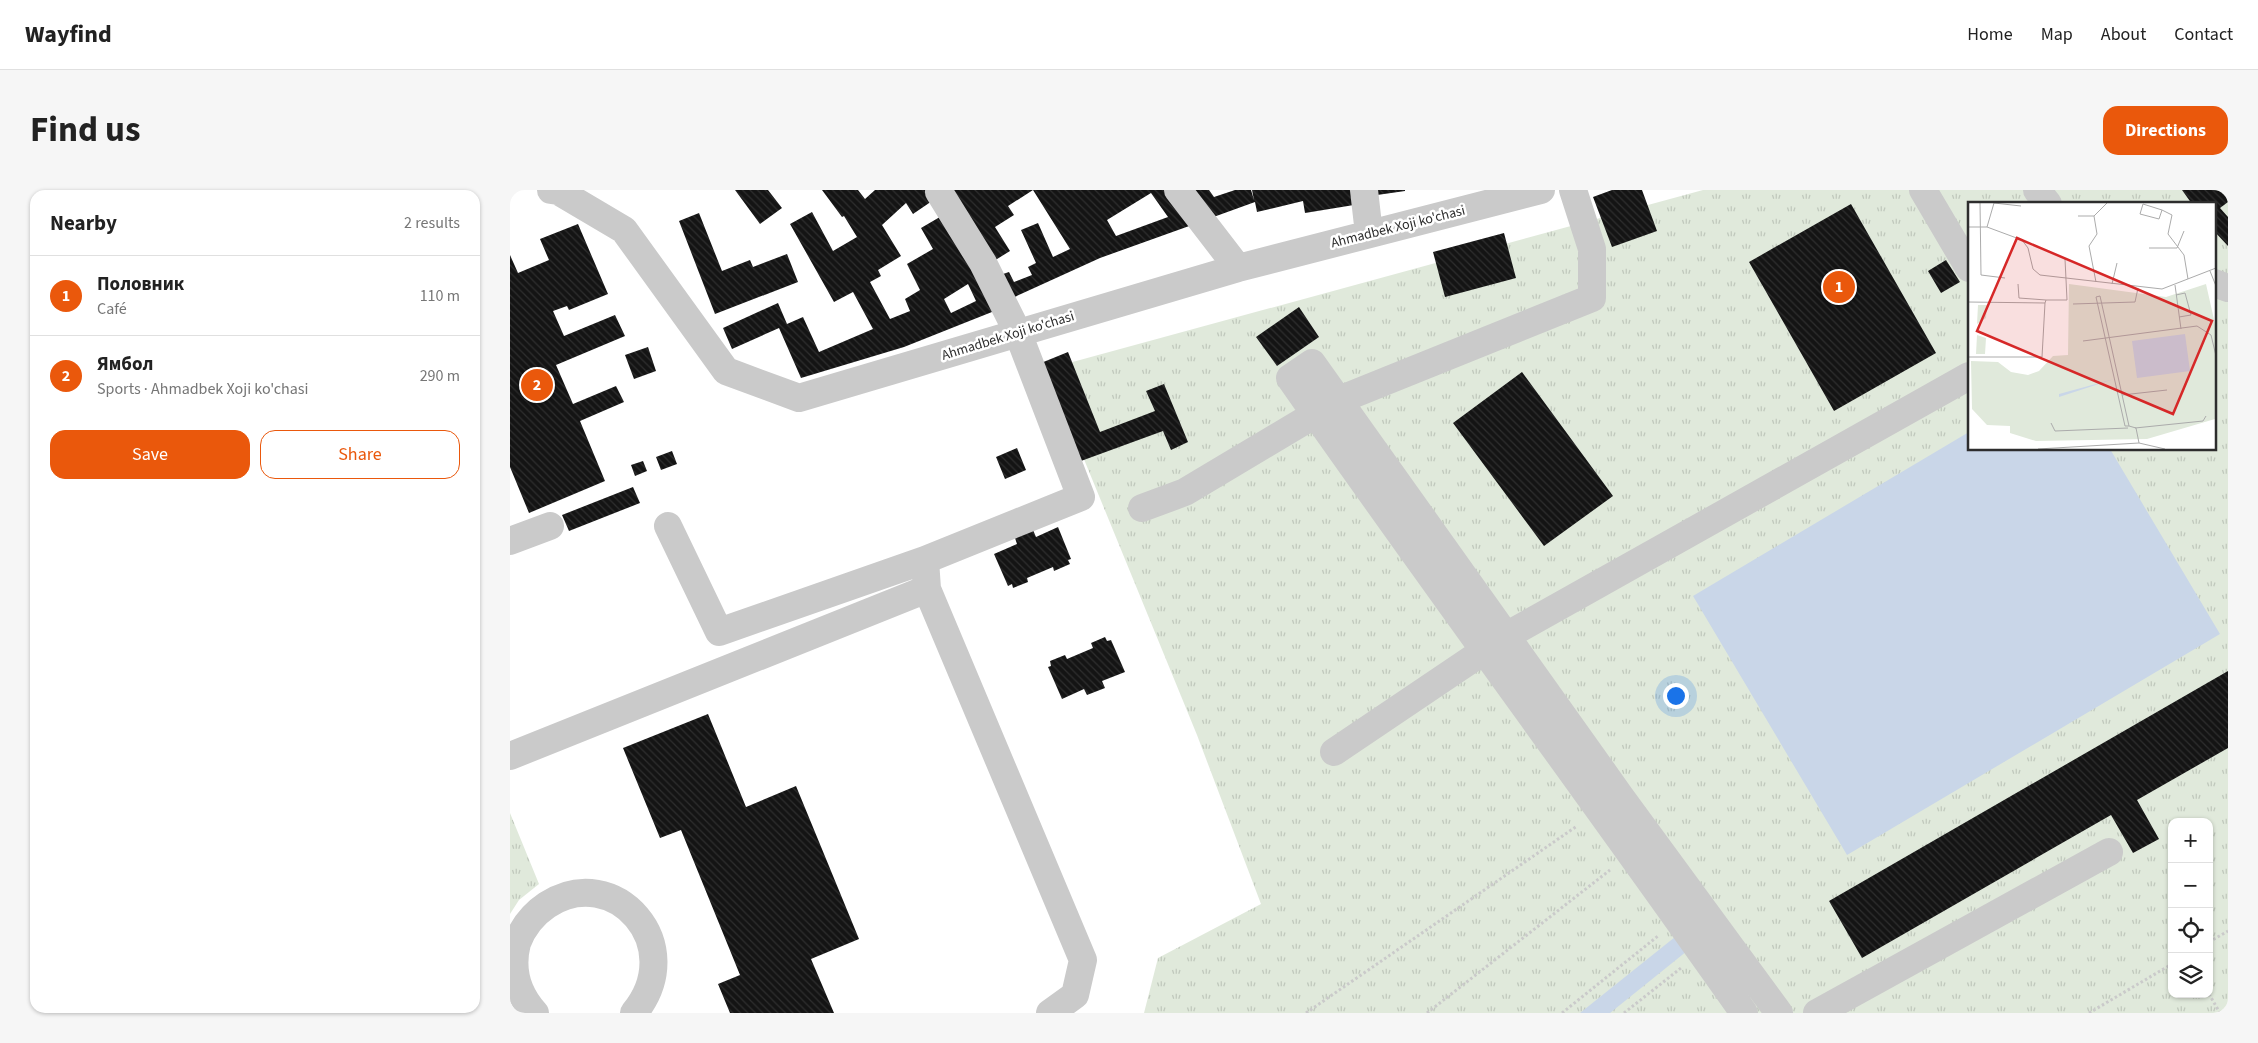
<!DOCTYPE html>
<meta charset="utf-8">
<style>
body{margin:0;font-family:"Source Sans 3",sans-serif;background:#f6f6f6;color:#222}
.controls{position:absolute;right:15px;bottom:15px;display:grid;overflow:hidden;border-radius:10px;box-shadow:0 1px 4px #0004}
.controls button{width:45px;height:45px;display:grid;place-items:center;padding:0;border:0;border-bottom:1px solid #e0e0e0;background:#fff;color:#222;font:25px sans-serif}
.you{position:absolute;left:1165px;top:505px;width:18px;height:18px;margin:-12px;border:4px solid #fff;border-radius:50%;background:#1a73e8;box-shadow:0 0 0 8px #1a73e833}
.badge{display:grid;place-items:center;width:32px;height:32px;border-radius:50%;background:#ea580c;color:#fff;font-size:16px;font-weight:700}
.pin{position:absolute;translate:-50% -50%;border:2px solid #fff;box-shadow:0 1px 5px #0006}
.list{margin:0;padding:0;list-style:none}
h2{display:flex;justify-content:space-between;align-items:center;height:65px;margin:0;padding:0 20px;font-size:21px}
h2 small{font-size:16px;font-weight:400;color:#767676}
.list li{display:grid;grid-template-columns:32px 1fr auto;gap:15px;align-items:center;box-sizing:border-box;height:80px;padding:0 20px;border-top:1px solid #e0e0e0}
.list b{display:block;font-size:19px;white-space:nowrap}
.list p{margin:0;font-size:16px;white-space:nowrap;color:#767676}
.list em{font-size:16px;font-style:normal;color:#767676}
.actions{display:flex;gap:10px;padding:15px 20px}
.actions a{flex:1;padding:11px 0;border:1px solid #ea580c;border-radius:15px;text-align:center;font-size:18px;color:#ea580c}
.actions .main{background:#ea580c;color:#fff}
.icon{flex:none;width:28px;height:28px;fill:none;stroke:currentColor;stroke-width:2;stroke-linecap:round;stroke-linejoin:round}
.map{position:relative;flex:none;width:1718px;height:823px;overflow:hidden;border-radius:15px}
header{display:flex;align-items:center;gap:30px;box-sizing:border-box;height:70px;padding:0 25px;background:#fff;border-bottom:1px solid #e0e0e0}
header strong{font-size:24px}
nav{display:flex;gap:28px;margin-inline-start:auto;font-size:18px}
.intro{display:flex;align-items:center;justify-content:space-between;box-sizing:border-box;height:120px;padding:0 30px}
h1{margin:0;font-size:35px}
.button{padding:12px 22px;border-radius:15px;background:#ea580c;color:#fff;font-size:18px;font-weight:700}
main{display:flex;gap:30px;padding:0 30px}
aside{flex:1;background:#fff;border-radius:15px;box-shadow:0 1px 4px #0004}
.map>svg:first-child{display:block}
</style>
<header>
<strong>Wayfind</strong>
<nav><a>Home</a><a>Map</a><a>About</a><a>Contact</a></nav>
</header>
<div class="intro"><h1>Find us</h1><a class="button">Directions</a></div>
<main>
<aside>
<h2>Nearby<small>2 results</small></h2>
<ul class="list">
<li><span class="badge">1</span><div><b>Половник</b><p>Café</p></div><em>110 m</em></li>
<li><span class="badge">2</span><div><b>Ямбол</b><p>Sports · Ahmadbek Xoji ko'chasi</p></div><em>290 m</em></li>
</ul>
<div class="actions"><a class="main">Save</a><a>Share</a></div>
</aside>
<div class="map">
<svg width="1718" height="823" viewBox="0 0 1718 823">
<defs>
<pattern id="grass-tufts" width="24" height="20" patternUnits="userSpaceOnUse" patternTransform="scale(1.25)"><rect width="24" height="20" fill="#e0e9db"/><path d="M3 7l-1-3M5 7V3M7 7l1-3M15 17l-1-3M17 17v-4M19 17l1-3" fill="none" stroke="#c0c8bc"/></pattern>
<pattern id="building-back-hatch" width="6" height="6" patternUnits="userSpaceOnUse" patternTransform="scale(1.25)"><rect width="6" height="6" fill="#141414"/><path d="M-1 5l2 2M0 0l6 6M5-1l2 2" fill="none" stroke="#2e2e2e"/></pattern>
</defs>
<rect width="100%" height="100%" fill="#fff"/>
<path fill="url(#grass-tufts)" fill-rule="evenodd" d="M 1193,0 L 1718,0 L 1718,823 L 634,823 L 648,768 L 751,714 L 687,545 L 537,179 ZM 1459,14 L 1704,14 L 1704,259 L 1459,259 ZM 1662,632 L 1699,632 L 1699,804 L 1662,804 Z
M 0,623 L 29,694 L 9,710 L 0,724 Z"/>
<path fill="#c9d6e8" d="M 1459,242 L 1459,259 L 1600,259 L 1710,444 L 1337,665 L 1183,406 Z
M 1170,743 L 1182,757 L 1100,823 L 1070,823 Z"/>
<path fill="url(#building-back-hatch)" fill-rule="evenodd" d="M 225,0 L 258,0 L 272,18 L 250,34 Z
M 312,0 L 348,0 L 355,9 L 365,0 L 419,0 L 425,9 L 403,24 L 396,13 L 372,35 L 391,66 L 368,80 L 371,86 L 360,92 L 380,129 L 400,121 L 395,109 L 410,100 L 397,74 L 423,59 L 411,38 L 435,24 L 492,118 L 394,157 L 291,188 L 269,138 L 222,159 L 213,138 L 268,113 L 277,134 L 293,127 L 309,162 L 363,139 L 343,102 L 324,112 L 280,34 L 302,22 L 323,61 L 347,47 L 334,26 L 332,27 ZM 458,94 L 466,111 L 441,123 L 434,109 Z
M 431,0 L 523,0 L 498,16 L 504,25 L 485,37 L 500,61 L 479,74 Z
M 523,0 L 656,0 L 682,35 L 590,68 L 498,110 L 487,86 L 499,82 L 504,92 L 522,85 L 518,77 L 526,73 L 511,40 L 528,33 L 543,67 L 560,59 ZM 641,3 L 658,27 L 606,46 L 597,30 Z
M 676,0 L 699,0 L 704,7 L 725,0 L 741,0 L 744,10 L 742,0 L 848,0 L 850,14 L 795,23 L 793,11 L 747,22 L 745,12 L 698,29 Z
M 860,0 L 895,0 L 895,1 L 860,6 Z
M 1102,0 L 1132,0 L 1147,41 L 1102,57 L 1083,7 Z
M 1672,0 L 1718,0 L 1718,12 L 1710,18 L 1718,27 L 1718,56 L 1704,41 L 1704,14 L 1682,14 Z
M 1341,14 L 1426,163 L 1324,221 L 1239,72 Z
M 189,23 L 212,81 L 240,70 L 243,77 L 277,64 L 288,92 L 205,124 L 169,31 Z
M 68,34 L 98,104 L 59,120 L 57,116 L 43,121 L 54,146 L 105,125 L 115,146 L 46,175 L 63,214 L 106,196 L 114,212 L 70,231 L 95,291 L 19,323 L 0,277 L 0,65 L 8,83 L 39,70 L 30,49 Z
M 994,43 L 1006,88 L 935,107 L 923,62 Z
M 1436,70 L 1450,92 L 1431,103 L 1418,81 Z
M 789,117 L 809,147 L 767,176 L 746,147 Z
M 138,157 L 146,181 L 124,189 L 115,165 Z
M 558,162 L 590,242 L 645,221 L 636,201 L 654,194 L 678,252 L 661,260 L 653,241 L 571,271 L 531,173 Z
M 1012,182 L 1103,306 L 1034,356 L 943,233 Z
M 507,258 L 516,280 L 495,289 L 486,267 Z
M 162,261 L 167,274 L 151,280 L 146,267 Z
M 133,271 L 137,281 L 125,286 L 121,275 Z
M 123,297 L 130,313 L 59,341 L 52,325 Z
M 548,337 L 561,369 L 558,370 L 560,374 L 544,381 L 543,377 L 517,388 L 518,392 L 503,398 L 502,394 L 498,396 L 484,364 L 507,354 L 505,348 L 523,340 L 526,347 Z
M 595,447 L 597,451 L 601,450 L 615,482 L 592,491 L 595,498 L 577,505 L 574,499 L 552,509 L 538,477 L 541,476 L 540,471 L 555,465 L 557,469 L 583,458 L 581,453 Z
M 1718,481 L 1718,558 L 1627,610 L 1649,649 L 1623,663 L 1601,625 L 1352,768 L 1319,711 Z
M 198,524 L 236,617 L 286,596 L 349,749 L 301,769 L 324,823 L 220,823 L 208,794 L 230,785 L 171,640 L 150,648 L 113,558 Z"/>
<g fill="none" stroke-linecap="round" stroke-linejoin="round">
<path stroke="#cacaca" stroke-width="3" stroke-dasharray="2.5 2.5" stroke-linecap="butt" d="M 1699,752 L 1718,741
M 1699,804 L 1710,823
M 796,823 L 1067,636
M 917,823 L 1100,680
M 1052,823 L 1148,746
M 1114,823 L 1171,778
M 1579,823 L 1662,774"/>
<path stroke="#cacaca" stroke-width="28" d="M 41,0 L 48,1 L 114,40 L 216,181 L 289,208 L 728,78 L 1031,0
M 668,0 L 728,78
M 854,0 L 859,44
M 1413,0 L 1459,78
M 1527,0 L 1538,14
M 1704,93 L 1718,98
M 632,318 L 675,302 L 829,210 L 1082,108 L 1082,59 L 1063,0
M 158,336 L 209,442 L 415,370
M 0,351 L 40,336
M 417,399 L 415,370 L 571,307 L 508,143 L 473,73 L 429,2
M 824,562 L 996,446 L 1459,186
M 0,566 L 417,399 L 573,770 L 565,805 L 540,823
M 25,823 C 7,803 0,780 7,753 C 13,737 22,725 37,715 C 104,671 180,755 124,823
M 1234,823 C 1084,610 929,401 780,188 L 802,173 L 1110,606 L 1269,823
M 1307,823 L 1599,662"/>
</g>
<g text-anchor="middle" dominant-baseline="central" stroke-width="5" stroke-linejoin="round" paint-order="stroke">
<g font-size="14" fill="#2d2d2d" stroke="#fff">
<text transform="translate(888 37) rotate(-14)">Ahmadbek Xoji ko'chasi</text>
<text transform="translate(498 146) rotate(-17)">Ahmadbek Xoji ko'chasi</text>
</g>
</g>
<g transform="translate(1458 12)">
<rect width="248" height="248" fill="#fff"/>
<path d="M 101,82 L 198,95 L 238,82 L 247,122 L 247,217 L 179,237 L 68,239 L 42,231 L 42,224 L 19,223 L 4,207 L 3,159 L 30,160 L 43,170 L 60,173 L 71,169 L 85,154 L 100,153 ZM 10,103 L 19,103 L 18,116 L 9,122 ZM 9,133 L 18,136 L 17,152 L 8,152 Z" fill="#e0e9db"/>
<path d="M 217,132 L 222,169 L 169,176 L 164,139 ZM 146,177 L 91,195 L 91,192 Z" fill="#c9d6e8"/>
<path fill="none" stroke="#ababab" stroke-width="1" d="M 12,0 L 13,73 L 37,76M 26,1 L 53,4M 194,8 L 191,17 L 172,12 L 175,2 L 194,8 L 204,13 L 200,32 L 216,53 L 220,77M 110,14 L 126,14M 0,25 L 19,25 L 54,38 L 60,46 L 65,67 L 72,73 L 194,87 L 248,66M 19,25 L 26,1M 181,46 L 209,46 L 216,29M 242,69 L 248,84M 128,80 L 121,44 L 129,32 L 126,14 L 140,0M 50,82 L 51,96 L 78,98M 144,82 L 149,61M 207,83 L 213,127M 208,93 L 217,91 L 223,113 L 211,115M 0,100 L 77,101 L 74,155 L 0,155M 77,101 L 78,98 L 99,98 L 97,57M 105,102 L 167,100 L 170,86M 115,139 L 229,124 L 243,133 L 248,154M 154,193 L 199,188M 83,221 L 87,229 L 160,226M 161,224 L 157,224 L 128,95 L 132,94 L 161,224 L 168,226 L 171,241M 167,226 L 235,219 L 238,214M 70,247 L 171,241 L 197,247"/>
<path fill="#d62828" fill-opacity="0.15" stroke="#d62828" stroke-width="2.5" d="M 49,36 L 244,119 L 205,212 L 9,129 Z"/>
<rect width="248" height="248" fill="none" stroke="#2d2d2d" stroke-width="2.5"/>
</g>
</svg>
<div class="controls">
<button>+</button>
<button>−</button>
<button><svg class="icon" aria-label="locate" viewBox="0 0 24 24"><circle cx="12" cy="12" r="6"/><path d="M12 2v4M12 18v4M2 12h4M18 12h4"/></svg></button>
<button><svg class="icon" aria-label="layers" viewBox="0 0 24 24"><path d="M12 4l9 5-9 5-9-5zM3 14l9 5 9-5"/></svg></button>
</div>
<div class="you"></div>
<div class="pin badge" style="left:1329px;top:97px">1</div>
<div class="pin badge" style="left:27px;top:195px">2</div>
</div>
</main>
